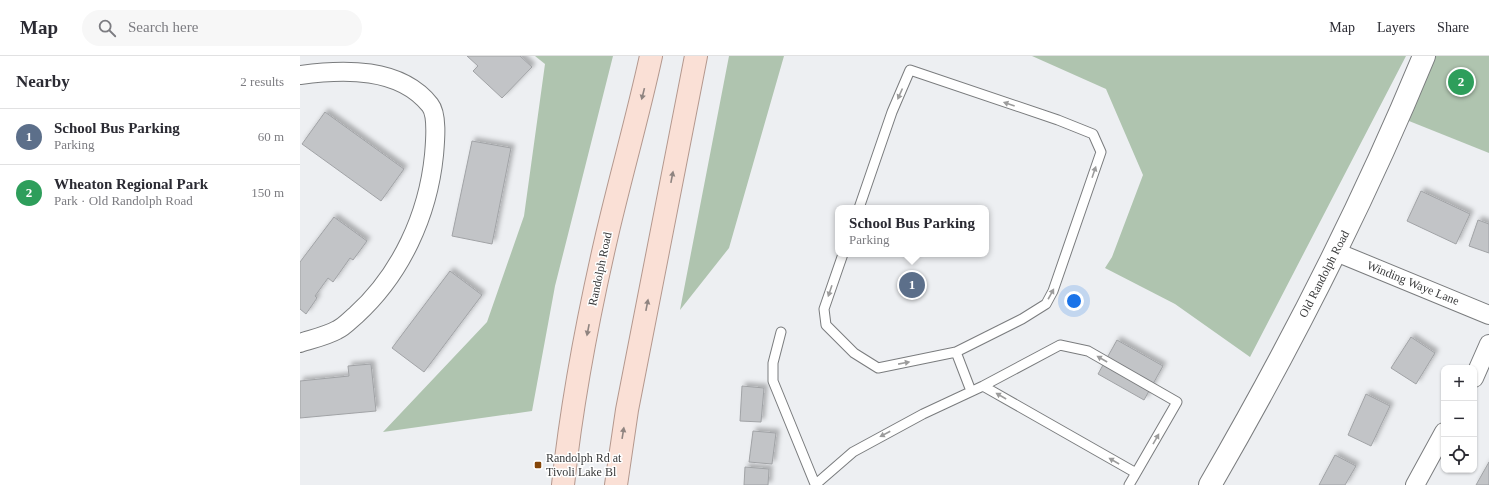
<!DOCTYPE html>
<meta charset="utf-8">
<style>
body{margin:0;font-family:"Times New Roman",serif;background:#f7f7f7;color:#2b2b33}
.controls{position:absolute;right:12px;bottom:12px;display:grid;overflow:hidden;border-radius:8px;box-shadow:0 1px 3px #0004}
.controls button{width:36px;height:36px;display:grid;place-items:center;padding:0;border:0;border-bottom:1px solid #e1e1e2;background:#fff;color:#2b2b33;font:20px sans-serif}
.you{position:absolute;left:774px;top:245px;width:14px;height:14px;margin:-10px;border:3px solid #fff;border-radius:50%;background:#1a73e8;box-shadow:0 0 0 6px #1a73e833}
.badge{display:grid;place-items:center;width:26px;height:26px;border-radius:50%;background:#1a73e8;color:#fff;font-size:13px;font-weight:700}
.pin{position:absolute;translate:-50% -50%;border:2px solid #fff;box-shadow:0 1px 4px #0006}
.popup{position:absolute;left:535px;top:149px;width:154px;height:52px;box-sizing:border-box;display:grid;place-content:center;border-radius:8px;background:#fff;filter:drop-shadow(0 1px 3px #0005);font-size:13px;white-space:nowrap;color:#7c7c81}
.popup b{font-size:15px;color:#2b2b33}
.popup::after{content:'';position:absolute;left:50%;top:100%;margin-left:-8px;border:8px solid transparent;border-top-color:#fff}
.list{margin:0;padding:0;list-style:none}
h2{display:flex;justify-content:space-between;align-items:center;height:52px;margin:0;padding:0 16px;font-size:17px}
h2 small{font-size:13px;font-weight:400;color:#7c7c81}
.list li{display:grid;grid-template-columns:26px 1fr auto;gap:12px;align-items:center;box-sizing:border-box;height:56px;padding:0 16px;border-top:1px solid #e1e1e2}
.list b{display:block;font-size:15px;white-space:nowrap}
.list p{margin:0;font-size:13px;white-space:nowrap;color:#7c7c81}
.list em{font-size:13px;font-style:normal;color:#7c7c81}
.icon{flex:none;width:22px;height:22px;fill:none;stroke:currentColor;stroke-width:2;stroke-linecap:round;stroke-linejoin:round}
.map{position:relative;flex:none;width:1189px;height:429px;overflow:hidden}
header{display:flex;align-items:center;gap:24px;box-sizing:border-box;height:56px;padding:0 20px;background:#fff;border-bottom:1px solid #e1e1e2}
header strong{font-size:19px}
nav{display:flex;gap:22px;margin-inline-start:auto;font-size:14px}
.search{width:280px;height:36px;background:#f7f7f7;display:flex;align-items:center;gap:10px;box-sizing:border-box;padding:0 14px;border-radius:22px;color:#7c7c81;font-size:15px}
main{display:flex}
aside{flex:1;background:#fff}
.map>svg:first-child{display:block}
</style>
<header>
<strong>Map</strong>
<div class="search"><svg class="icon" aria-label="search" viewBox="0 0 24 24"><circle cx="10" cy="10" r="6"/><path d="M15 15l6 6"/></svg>Search here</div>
<nav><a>Map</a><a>Layers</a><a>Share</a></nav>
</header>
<main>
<aside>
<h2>Nearby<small>2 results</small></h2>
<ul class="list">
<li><span class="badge" style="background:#5c6f8a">1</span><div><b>School Bus Parking</b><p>Parking</p></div><em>60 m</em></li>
<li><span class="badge" style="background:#2e9e5b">2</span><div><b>Wheaton Regional Park</b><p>Park · Old Randolph Road</p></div><em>150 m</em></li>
</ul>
</aside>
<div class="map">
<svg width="1189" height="429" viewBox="0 0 1189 429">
<defs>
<filter id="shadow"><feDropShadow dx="3.5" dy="-3.5" stdDeviation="2" flood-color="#0004"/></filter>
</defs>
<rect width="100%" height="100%" fill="#edeff2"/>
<path fill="#afc4af" d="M 235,0 L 313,0 L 255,230 L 232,355 L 83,376 L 187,266 L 224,160 L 245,8 Z
M 429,0 L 484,0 L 429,192 L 380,254 Z
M 732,0 L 1106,0 L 950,301 L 875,248 L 805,212 L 812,201 L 843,119 L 806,33 Z
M 1124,0 L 1189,0 L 1189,97 L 1099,61 Z"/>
<path fill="#c2c4c7" stroke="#a1a3a6" filter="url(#shadow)" d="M 167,0 L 220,0 L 232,11 L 202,42 L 173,15 L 178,10 Z
M 25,56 L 104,113 L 81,145 L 2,88 Z
M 172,85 L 211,92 L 192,188 L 152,180 Z
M 1121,135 L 1170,158 L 1156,188 L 1107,165 Z
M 34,161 L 67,185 L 53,204 L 50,202 L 33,226 L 28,222 L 15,240 L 17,242 L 6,258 L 0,253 L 0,206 Z
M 1178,164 L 1189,168 L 1189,197 L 1169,190 Z
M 150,215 L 182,239 L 124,316 L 92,292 Z
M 1111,281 L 1135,297 L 1116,328 L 1091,312 Z
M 817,284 L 863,310 L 844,344 L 798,318 Z
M 71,308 L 76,355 L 0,362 L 0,325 L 49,320 L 48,310 Z
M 442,330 L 464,332 L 461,366 L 440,365 Z
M 1066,338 L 1090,350 L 1071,390 L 1048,379 Z
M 453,375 L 476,377 L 472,408 L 449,406 Z
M 1035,399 L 1056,410 L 1045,429 L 1019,429 Z
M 1189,406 L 1189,429 L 1176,429 Z
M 445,411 L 469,413 L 468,429 L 444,429 Z"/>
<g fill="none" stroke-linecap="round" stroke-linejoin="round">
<g stroke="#7a7c7e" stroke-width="11">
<path id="lane" d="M 543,198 L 524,253 L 526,269 L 554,297 L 578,312 L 656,296 L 722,263 L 746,248 L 753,235 L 801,96 L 793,78 L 758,64 L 610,14 L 592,56 L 559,152
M 481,276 L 473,307 L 473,325 L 515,428
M 656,296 L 671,335
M 683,330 L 760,289 L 788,295 L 877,346 L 836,417
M 515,429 L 553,396 L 623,358 L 683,330 L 836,417 L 829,429"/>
</g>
<g stroke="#7a7c7e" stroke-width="20">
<path id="street" d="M 0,19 C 43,13 100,11 130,49 C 138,59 135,87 134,99 C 128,159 101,218 56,259 C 50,264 44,271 37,274 C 26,280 12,283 0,287
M 1036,196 L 1189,259
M 1174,322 L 1189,288
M 1115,429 L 1144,376"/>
</g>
<g stroke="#7a7c7e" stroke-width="24">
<path id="secondary" d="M 910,429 C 990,291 1063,148 1124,0"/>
</g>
<g stroke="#b4988e" stroke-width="24">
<path id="primary" d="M 263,429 C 272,345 288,261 307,179 C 321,119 338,60 351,0
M 316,429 L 327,354 L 396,0"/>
</g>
<use href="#lane" stroke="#fff" stroke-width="9"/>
<use href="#street" stroke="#fff" stroke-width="18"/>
<use href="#secondary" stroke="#fff" stroke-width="22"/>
<use href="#primary" stroke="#fae0d6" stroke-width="22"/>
</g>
<defs><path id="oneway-solid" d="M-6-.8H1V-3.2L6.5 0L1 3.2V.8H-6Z"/></defs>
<g fill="#8f8480">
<use href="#oneway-solid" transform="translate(343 38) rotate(104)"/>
<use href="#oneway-solid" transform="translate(372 121) rotate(-79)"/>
<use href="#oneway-solid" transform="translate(347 249) rotate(-79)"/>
<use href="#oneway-solid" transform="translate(288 274) rotate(101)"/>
<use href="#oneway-solid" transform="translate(323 377) rotate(-81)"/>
</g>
<g fill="#9c9c9c">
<use href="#oneway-solid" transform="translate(600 38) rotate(114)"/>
<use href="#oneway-solid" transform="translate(709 48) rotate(-161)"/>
<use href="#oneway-solid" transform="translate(794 116) rotate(-71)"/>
<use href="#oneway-solid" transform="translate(530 235) rotate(109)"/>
<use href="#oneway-solid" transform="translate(751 238) rotate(-61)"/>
<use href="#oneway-solid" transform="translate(802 303) rotate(-150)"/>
<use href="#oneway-solid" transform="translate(604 307) rotate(-11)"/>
<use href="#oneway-solid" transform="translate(701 340) rotate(-150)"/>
<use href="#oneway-solid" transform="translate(585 378) rotate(152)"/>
<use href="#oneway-solid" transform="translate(856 383) rotate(-60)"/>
<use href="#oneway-solid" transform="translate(814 405) rotate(-150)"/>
</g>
<rect fill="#854609" stroke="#fff" stroke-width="1.5" x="234" y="405" width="8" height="8" rx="2"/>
<g text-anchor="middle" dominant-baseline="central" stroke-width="3" stroke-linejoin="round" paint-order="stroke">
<g font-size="12" fill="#38393a" stroke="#fff">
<text transform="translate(300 213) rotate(-78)">Randolph Road</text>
<text transform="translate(1024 218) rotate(-63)">Old Randolph Road</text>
<text transform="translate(1113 227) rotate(22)">Winding Waye Lane</text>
</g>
<g font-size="12" fill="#38393a" stroke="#fff" text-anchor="start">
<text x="246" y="402">Randolph Rd at<tspan x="246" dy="14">Tivoli Lake Bl</tspan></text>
</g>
</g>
</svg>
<div class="controls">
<button>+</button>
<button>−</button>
<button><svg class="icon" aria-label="locate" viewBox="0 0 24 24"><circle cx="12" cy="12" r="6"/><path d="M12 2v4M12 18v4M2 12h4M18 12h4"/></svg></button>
</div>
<div class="you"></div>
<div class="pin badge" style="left:612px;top:229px;background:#5c6f8a">1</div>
<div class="popup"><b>School Bus Parking</b>Parking</div>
<div class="pin badge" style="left:1161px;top:26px;background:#2e9e5b">2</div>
</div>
</main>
